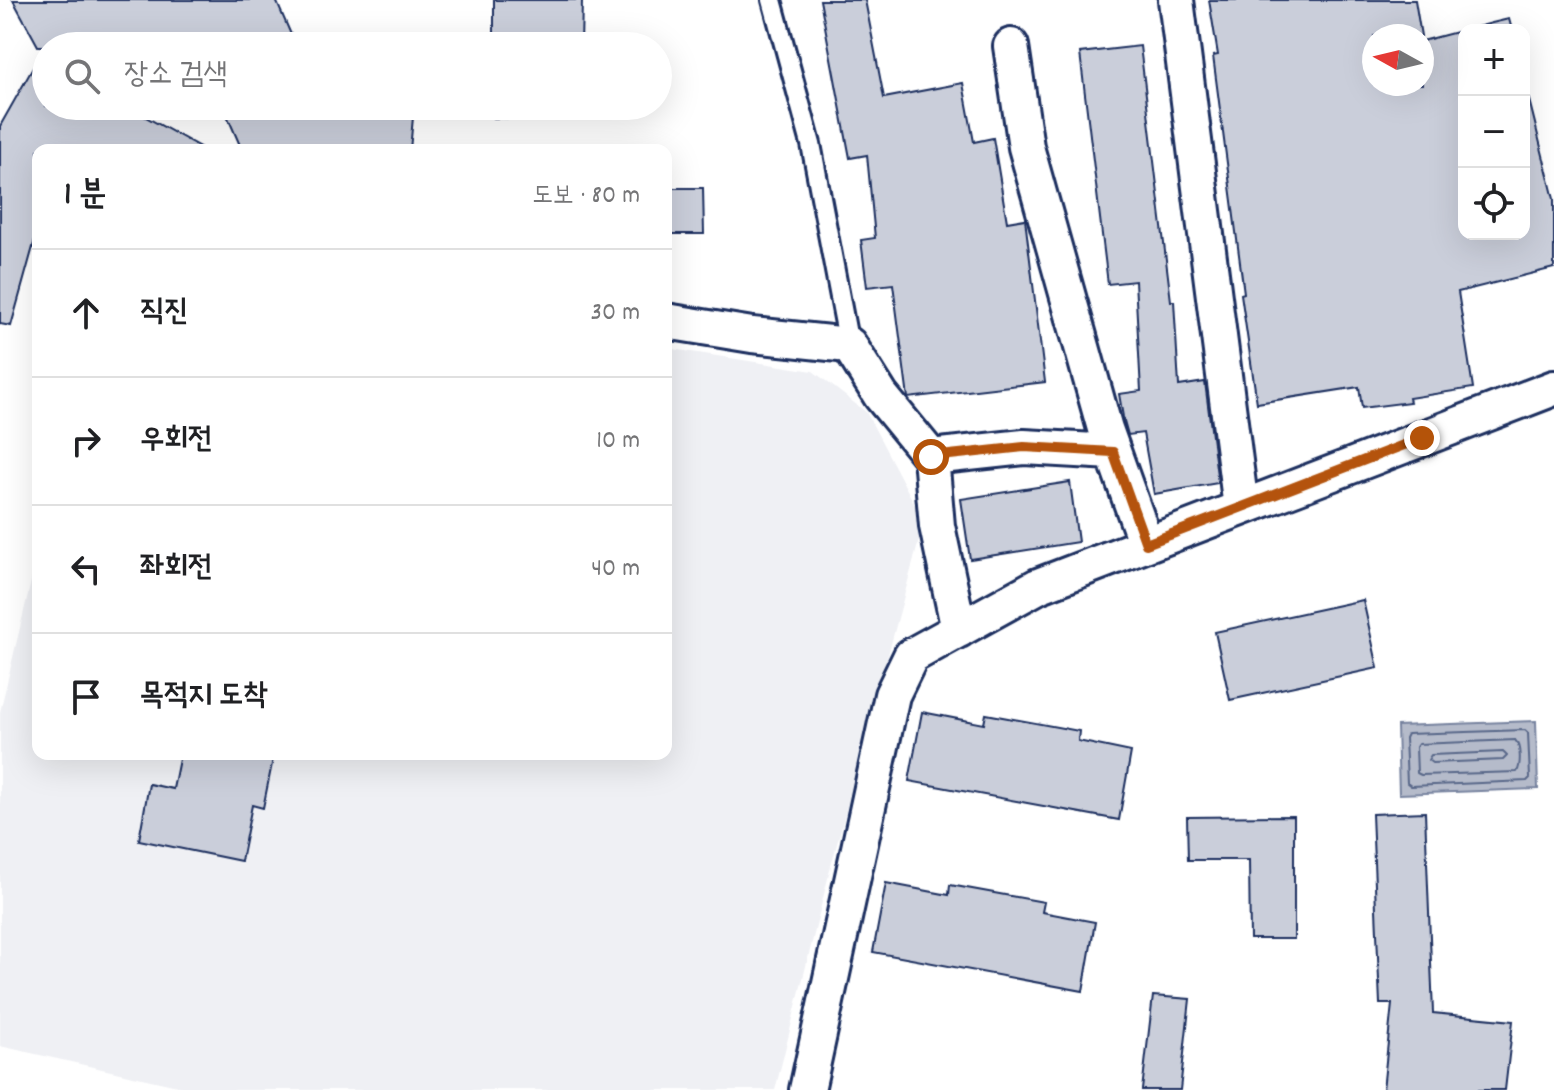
<!DOCTYPE html>
<html lang="ko">
<meta charset="utf-8">
<style>
body{margin:0;font-family:Dekko,"Poor Story",sans-serif;background:#f2f2f2;color:#202124}
.controls{position:absolute;right:24px;top:24px;display:grid;overflow:hidden;border-radius:16px;box-shadow:0 8px 32px #0002}
.controls button{width:72px;height:72px;display:grid;place-items:center;padding:0;border:0;border-bottom:2px solid #e0e0e0;background:#fff;color:#202124;font:40px sans-serif}
.compass{position:absolute;left:1362px;top:24px;width:72px;height:72px;border-radius:50%;background:#fff;box-shadow:0 8px 32px #0002;rotate:278deg}
.stop{position:absolute;width:24px;height:24px;margin:-18px;border:6px solid #b45309;border-radius:50%;background:#fff}
.stop.end{background:#b45309;border-color:#fff;box-shadow:0 2px 8px #0008}
.list{margin:0;padding:0;list-style:none}
h2{display:flex;justify-content:space-between;align-items:center;height:104px;margin:0;padding:0 32px;font-size:34px}
h2 small{font-size:26px;font-weight:400;color:#757577}
.list li{display:grid;grid-template-columns:52px 1fr auto;gap:24px;align-items:center;box-sizing:border-box;height:128px;padding:0 32px;border-top:2px solid #e0e0e0}
.list b{display:block;font-size:30px;white-space:nowrap}
.list em{font-size:26px;font-style:normal;color:#757577}
.icon{flex:none;width:44px;height:44px;fill:none;stroke:currentColor;stroke-width:2;stroke-linecap:round;stroke-linejoin:round}
.map{position:relative;flex:none;width:1554px;height:1090px;overflow:hidden}
.search{position:absolute;background:#fff;box-shadow:0 8px 32px #0002;left:32px;top:32px;width:640px;height:88px;display:flex;align-items:center;gap:20px;box-sizing:border-box;padding:0 28px;border-radius:44px;color:#757577;font-size:30px}
.panel{position:absolute;background:#fff;box-shadow:0 8px 32px #0002;left:32px;top:144px;width:640px;height:616px;border-radius:16px}
.map>svg:first-child{display:block}
</style>
<div class="map">
<svg width="1554" height="1090" viewBox="0 0 1554 1090">
<rect width="100%" height="100%" fill="#fff"/>
<filter id="ink" filterUnits="userSpaceOnUse"><feTurbulence type="fractalNoise" baseFrequency=".0125" numOctaves="2"/><feDisplacementMap in="SourceGraphic" scale="16" xChannelSelector="R" yChannelSelector="G"/><feConvolveMatrix kernelMatrix="1 2 1 2 8 2 1 2 1" color-interpolation-filters="sRGB"/></filter>
<g filter="url(#ink)">
<path fill="#eff0f4" d="M 666,348 L 813,371 L 866,412 L 924,522 L 831,866 L 775,1090 L 195,1090 L 0,1046 L 0,712 L 38,552 L 38,754 L 666,754 Z"/>
<path fill="#b5bbca" stroke="#77839f" stroke-width="2" d="M 1536,721 L 1538,789 L 1399,794 L 1397,726 Z"/>
<g fill="none" stroke-linecap="round" stroke-linejoin="round">
<path stroke="#596789" stroke-width="2" d="M 1525,730 L 1528,733 L 1530,778 L 1527,781 L 1411,786 L 1407,783 L 1405,738 L 1407,734 Z
M 1515,740 C 1521,746 1521,765 1517,772 L 1421,775 L 1417,773 L 1416,747 L 1418,744 Z
M 1503,752 L 1507,756 L 1503,760 L 1432,763 L 1428,760 L 1431,755 Z"/>
</g>
<path fill="#caceda" stroke="#1b2f5e" stroke-width="2" d="M 13,0 L 276,0 L 296,46 L 38,46 Z
M 494,0 L 582,0 L 581,46 L 494,46 Z
M 820,0 L 865,0 L 884,98 L 963,83 L 974,142 L 993,138 L 1007,222 L 1025,219 L 1045,382 L 908,398 L 893,284 L 867,287 L 861,240 L 875,238 L 867,155 L 850,158 Z
M 1209,0 L 1415,0 L 1421,36 L 1374,36 L 1374,84 L 1422,84 L 1422,41 L 1464,30 L 1464,234 L 1524,234 L 1524,80 L 1554,199 L 1554,268 L 1458,292 L 1473,388 L 1409,398 L 1410,402 L 1362,408 L 1359,387 L 1257,403 L 1241,294 L 1244,293 L 1213,56 L 1218,55 Z
M 1509,19 L 1512,30 L 1466,30 L 1492,23 Z
M 1140,46 L 1171,301 L 1174,301 L 1179,386 L 1205,382 L 1218,483 L 1154,494 L 1143,433 L 1128,435 L 1123,417 L 1119,394 L 1141,391 L 1135,281 L 1108,284 L 1080,53 Z
M 39,57 L 46,61 L 46,106 L 126,106 L 205,150 L 38,150 L 38,229 L 11,326 L 0,324 L 0,126 Z
M 223,106 L 414,106 L 410,150 L 242,150 Z
M 494,106 L 581,106 L 581,119 L 494,118 Z
M 666,188 L 703,188 L 704,234 L 666,234 Z
M 1070,482 L 1078,542 L 970,559 L 961,499 Z
M 1363,600 L 1378,668 L 1230,700 L 1215,632 Z
M 922,712 L 984,724 L 986,714 L 1079,731 L 1078,741 L 1131,752 L 1119,820 L 909,781 Z
M 180,754 L 274,754 L 263,808 L 252,805 L 241,861 L 139,840 L 149,784 L 173,789 Z
M 1425,812 L 1433,1013 L 1513,1021 L 1505,1090 L 1383,1090 L 1392,1004 L 1380,1004 L 1372,814 Z
M 1294,816 L 1294,939 L 1250,939 L 1249,860 L 1188,860 L 1187,817 Z
M 886,883 L 949,895 L 950,885 L 1044,902 L 1042,912 L 1095,922 L 1083,991 L 873,952 Z
M 1153,996 L 1190,999 L 1180,1090 L 1142,1090 Z"/>
<g fill="none" stroke-linecap="round" stroke-linejoin="round">
<g stroke="#1b2f5e" stroke-width="24">
<path id="lane" d="M 772,0 L 811,144 L 849,345"/>
</g>
<g stroke="#1b2f5e" stroke-width="40">
<path id="street" d="M 1176,0 L 1241,508
M 1011,46 L 1026,147 L 1105,429 L 1146,544
M 666,321 L 752,335 L 849,345 L 881,396 L 931,457 L 1024,447 L 1113,452
M 931,457 L 937,526 L 959,630
M 807,1090 L 892,695 L 911,656 L 1038,586 L 1554,388"/>
</g>
<use href="#lane" stroke="#fff" stroke-width="18"/>
<use href="#street" stroke="#fff" stroke-width="34"/>
</g>
</g>
<g fill="none" stroke-linecap="round" stroke-linejoin="round" filter="url(#ink)">
<path stroke="#b45309" stroke-width="10" d="M 931,457 L 1024,447 L 1113,452 L 1146,544 L 1422,438"/>
</g>
</svg>
<div class="controls">
<button>+</button>
<button>−</button>
<button><svg class="icon" aria-label="locate" viewBox="0 0 24 24"><circle cx="12" cy="12" r="6"/><path d="M12 2v4M12 18v4M2 12h4M18 12h4"/></svg></button>
</div>
<svg class="compass" viewBox="-18 -18 36 36"><path d="M0-13l5 13h-10z" fill="#e53935"/><path d="M0 13l5-13h-10z" fill="#757577"/></svg>
<div class="stop" style="left:931px;top:457px"></div>
<div class="stop end" style="left:1422px;top:438px"></div>
<div class="search"><svg class="icon" aria-label="search" viewBox="0 0 24 24"><circle cx="10" cy="10" r="6"/><path d="M15 15l6 6"/></svg>장소 검색</div>
<section class="panel">
<h2>1 분<small>도보 · 80 m</small></h2>
<ul class="list">
<li><svg class="icon" aria-label="ahead" viewBox="0 0 24 24"><path d="M12 20V5M6 11l6-6 6 6"/></svg><div><b>직진</b></div><em>30 m</em></li>
<li><svg class="icon" aria-label="right" viewBox="0 0 24 24"><path d="M7 20v-9h11M14 6l5 5-5 5"/></svg><div><b>우회전</b></div><em>10 m</em></li>
<li><svg class="icon" aria-label="left" viewBox="0 0 24 24"><path d="M17 20v-9H6M10 6l-5 5 5 5"/></svg><div><b>좌회전</b></div><em>40 m</em></li>
<li><svg class="icon" aria-label="arrive" viewBox="0 0 24 24"><path d="M6 21V4h12l-3 4 3 4H6"/></svg><div><b>목적지 도착</b></div></li>
</ul>
</section>
</div>
